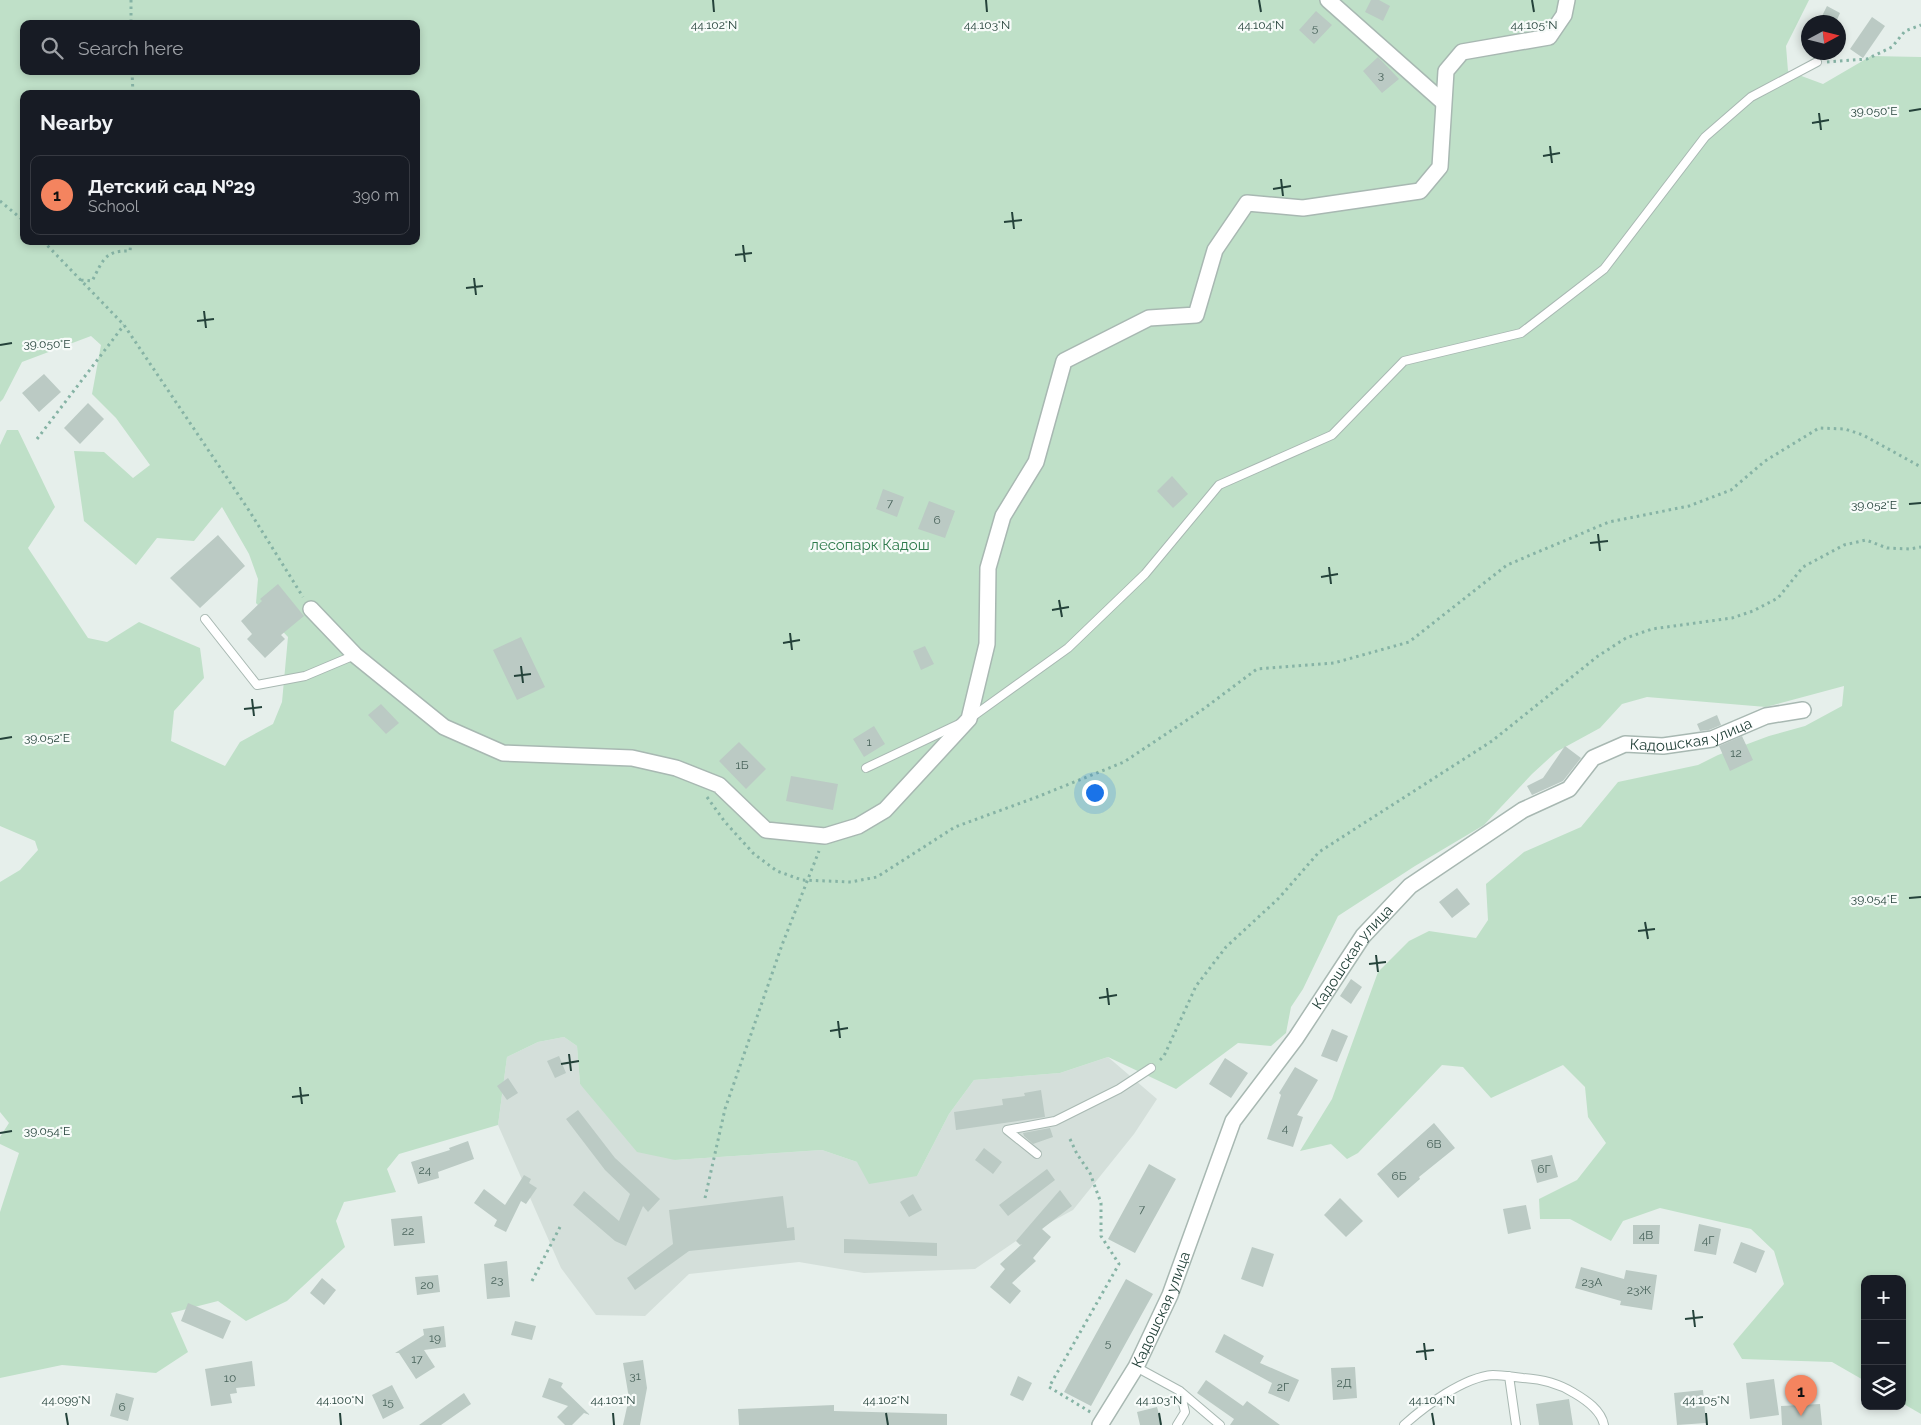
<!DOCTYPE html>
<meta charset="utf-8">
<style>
body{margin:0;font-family:Raleway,sans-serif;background:#20242c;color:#f1f3f6}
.controls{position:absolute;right:15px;bottom:15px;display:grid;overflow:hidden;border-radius:10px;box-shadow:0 2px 8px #0003}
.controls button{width:45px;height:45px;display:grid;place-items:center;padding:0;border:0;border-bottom:1px solid #363941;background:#171b24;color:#f1f3f6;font:25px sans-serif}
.compass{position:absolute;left:1801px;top:15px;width:45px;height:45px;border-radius:50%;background:#171b24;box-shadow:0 2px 8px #0003;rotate:83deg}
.you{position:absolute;left:1094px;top:792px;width:18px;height:18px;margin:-12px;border:4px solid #fff;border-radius:50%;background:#1a73e8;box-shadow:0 0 0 8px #1a73e833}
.badge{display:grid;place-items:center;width:32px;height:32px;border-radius:50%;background:#f4845f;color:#111;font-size:16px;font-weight:700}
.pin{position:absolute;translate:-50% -41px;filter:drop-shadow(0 1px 2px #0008)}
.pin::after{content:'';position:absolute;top:26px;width:18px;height:15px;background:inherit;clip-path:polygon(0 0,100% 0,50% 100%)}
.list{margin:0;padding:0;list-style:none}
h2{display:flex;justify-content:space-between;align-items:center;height:65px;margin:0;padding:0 20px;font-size:21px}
h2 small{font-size:16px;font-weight:400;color:#9ea1a6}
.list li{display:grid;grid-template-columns:32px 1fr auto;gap:15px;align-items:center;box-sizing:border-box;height:80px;margin:0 10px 10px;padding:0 10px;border:1px solid #363941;border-radius:10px}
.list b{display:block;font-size:19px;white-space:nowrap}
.list p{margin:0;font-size:16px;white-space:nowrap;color:#9ea1a6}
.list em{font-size:16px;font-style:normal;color:#9ea1a6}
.icon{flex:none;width:28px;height:28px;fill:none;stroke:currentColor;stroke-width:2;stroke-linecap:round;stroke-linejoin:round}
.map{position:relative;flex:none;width:1921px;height:1425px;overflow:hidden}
.search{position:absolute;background:#171b24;box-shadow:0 2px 8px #0003;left:20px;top:20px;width:400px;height:55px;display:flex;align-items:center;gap:12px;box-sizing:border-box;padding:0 18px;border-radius:10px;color:#9ea1a6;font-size:19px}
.panel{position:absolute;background:#171b24;box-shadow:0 2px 8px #0003;left:20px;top:90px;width:400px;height:155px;border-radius:10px}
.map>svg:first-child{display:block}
</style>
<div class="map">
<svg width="1921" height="1425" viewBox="0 0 1921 1425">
<rect width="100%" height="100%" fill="#e6efeb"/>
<path fill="#d4dfda" d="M 564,1037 L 577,1046 L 580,1084 L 675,1160 L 822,1150 L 857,1162 L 917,1176 L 949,1114 L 974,1080 L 1060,1073 L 1108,1057 L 1157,1099 L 1134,1134 L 1073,1210 L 1016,1241 L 975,1269 L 864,1273 L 799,1262 L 689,1274 L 645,1316 L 596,1315 L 561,1268 L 498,1125 L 507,1057 L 538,1042 Z"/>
<path fill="#bfe0c8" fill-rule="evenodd" d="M 0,0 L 1809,0 L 1786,46 L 1788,71 L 1823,84 L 1871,56 L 1921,57 L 1921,1414 L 1902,1403 L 1902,1279 L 1865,1279 L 1865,1381 L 1832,1362 L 1742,1359 L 1733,1344 L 1784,1284 L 1774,1251 L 1751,1229 L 1660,1208 L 1623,1221 L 1611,1241 L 1570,1219 L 1540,1219 L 1539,1199 L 1577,1180 L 1606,1143 L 1588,1117 L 1585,1087 L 1563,1065 L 1491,1098 L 1463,1067 L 1442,1065 L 1358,1153 L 1347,1159 L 1331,1144 L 1300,1151 L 1332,1099 L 1378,972 L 1409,941 L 1429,931 L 1476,938 L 1488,920 L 1486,884 L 1524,852 L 1581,827 L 1618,782 L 1698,765 L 1718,755 L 1769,736 L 1805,726 L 1842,706 L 1844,686 L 1766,707 L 1647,697 L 1622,704 L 1600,728 L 1556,752 L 1532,774 L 1484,825 L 1415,866 L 1338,916 L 1303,989 L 1291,1007 L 1286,1033 L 1271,1046 L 1238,1043 L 1176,1089 L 1108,1057 L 1060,1073 L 974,1080 L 949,1114 L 917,1176 L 869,1184 L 857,1162 L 822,1150 L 675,1160 L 637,1152 L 580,1084 L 577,1046 L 564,1037 L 538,1042 L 507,1057 L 498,1125 L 399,1154 L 387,1169 L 396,1192 L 344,1202 L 336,1221 L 345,1247 L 287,1301 L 246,1321 L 218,1301 L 171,1313 L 188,1352 L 156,1373 L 62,1365 L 0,1378 L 0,1212 L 19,1153 L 0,1144 L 0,1137 L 9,1123 L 0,1112 L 0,882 L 20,870 L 38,850 L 35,841 L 0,826 L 0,445 L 7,430 L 18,430 L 55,507 L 28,548 L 88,638 L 107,642 L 139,622 L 200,648 L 204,678 L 174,711 L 171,741 L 225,766 L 240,742 L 273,724 L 282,702 L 288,637 L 256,603 L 258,579 L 249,554 L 222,507 L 194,541 L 157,538 L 136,565 L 84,521 L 74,451 L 104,452 L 133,478 L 150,465 L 116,418 L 92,394 L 101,345 L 91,336 L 22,362 L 3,399 L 0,402 ZM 24,24 L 416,24 L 416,71 L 24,71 ZM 24,94 L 416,94 L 416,241 L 24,241 Z"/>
<path fill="#bbcac4" d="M 1371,0 L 1379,0 L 1390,6 L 1383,21 L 1365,12 Z
M 1827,6 L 1840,13 L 1836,22 L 1819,22 Z
M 1316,11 L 1332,25 L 1314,44 L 1299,30 Z
M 1872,17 L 1885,26 L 1863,58 L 1850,49 Z
M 1378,57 L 1399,79 L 1382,93 L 1363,71 Z
M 44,374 L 61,392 L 39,412 L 22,393 Z
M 88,403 L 104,419 L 80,444 L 64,428 Z
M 1172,476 L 1188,494 L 1173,508 L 1157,491 Z
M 883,489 L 904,497 L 897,517 L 876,509 Z
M 929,501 L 955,511 L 945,538 L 918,529 Z
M 218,535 L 245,566 L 200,608 L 170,578 Z
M 278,584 L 304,616 L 281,635 L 285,639 L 265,658 L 247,639 L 252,634 L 241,621 L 262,601 L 260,599 Z
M 521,637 L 545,687 L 517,700 L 493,650 Z
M 925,646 L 934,664 L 921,670 L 913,651 Z
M 381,704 L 399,723 L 386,734 L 368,715 Z
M 1717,715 L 1721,725 L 1709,730 L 1700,731 L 1697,724 Z
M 874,726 L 885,744 L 864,757 L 853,739 Z
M 1742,736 L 1753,760 L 1730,771 L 1719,746 Z
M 739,742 L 766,769 L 746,789 L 719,761 Z
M 1565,746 L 1581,758 L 1563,781 L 1532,795 L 1527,786 L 1543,778 Z
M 791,776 L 838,784 L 833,810 L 786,801 Z
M 1457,888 L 1470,904 L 1452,918 L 1439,902 Z
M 1351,979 L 1362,987 L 1351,1004 L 1340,996 Z
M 1332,1029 L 1348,1036 L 1337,1062 L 1321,1056 Z
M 559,1056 L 566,1073 L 555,1078 L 547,1061 Z
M 1225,1058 L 1248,1073 L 1231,1098 L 1209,1084 Z
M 1295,1067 L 1318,1080 L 1297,1115 L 1303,1117 L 1293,1147 L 1267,1139 L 1281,1095 L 1279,1093 Z
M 508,1078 L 518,1093 L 507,1100 L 497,1086 Z
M 1041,1090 L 1045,1117 L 956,1130 L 954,1112 L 1003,1105 L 1002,1099 L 1025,1096 L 1024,1093 Z
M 578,1110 L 615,1158 L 660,1199 L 648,1212 L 643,1206 L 626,1246 L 615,1241 L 573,1205 L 584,1191 L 619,1221 L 630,1194 L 605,1170 L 566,1119 Z
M 1434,1123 L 1455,1148 L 1419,1177 L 1420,1179 L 1398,1198 L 1377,1174 Z
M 1050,1128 L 1053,1137 L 1033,1144 L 1024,1136 L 1023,1133 Z
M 468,1141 L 474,1159 L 438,1172 L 439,1178 L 418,1184 L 411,1162 L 450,1150 L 449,1148 Z
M 984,1148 L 1002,1162 L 993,1174 L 975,1160 Z
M 1552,1155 L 1558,1177 L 1537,1183 L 1531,1160 Z
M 1149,1164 L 1176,1179 L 1135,1253 L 1108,1239 Z
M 1047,1169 L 1055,1180 L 1008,1216 L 999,1205 Z
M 524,1175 L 531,1179 L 529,1183 L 537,1188 L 526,1204 L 521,1201 L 506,1232 L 494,1226 L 497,1220 L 474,1203 L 484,1189 L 505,1205 Z
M 1060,1190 L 1072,1206 L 1042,1229 L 1051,1237 L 1033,1258 L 1036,1261 L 1012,1283 L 1021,1291 L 1010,1304 L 990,1287 L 1005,1269 L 1000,1264 L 1022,1244 L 1020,1245 L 1016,1241 Z
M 913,1194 L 922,1210 L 909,1217 L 900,1202 Z
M 783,1196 L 787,1228 L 794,1227 L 795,1240 L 689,1251 L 635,1290 L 627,1278 L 673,1244 L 669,1210 Z
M 1340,1198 L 1363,1221 L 1346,1237 L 1324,1215 Z
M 1526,1205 L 1531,1229 L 1508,1234 L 1503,1209 Z
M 422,1216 L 425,1243 L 394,1246 L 391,1219 Z
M 1699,1224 L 1721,1229 L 1716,1255 L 1694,1251 Z
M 1633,1225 L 1660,1225 L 1659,1244 L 1633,1244 Z
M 844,1239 L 937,1243 L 937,1256 L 844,1253 Z
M 1741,1242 L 1765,1251 L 1756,1273 L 1733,1263 Z
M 1252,1247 L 1274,1254 L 1263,1287 L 1241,1279 Z
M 507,1261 L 510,1297 L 487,1299 L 484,1264 Z
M 1581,1267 L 1624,1279 L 1626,1270 L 1657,1275 L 1652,1310 L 1620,1305 L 1621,1301 L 1575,1288 Z
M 438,1275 L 440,1292 L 417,1295 L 415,1277 Z
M 322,1278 L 336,1290 L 324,1305 L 310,1293 Z
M 1126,1279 L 1153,1294 L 1091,1406 L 1064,1392 Z
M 188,1303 L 231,1321 L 223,1339 L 181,1321 Z
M 515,1321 L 536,1326 L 532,1340 L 511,1335 Z
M 444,1326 L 446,1347 L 424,1350 L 435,1367 L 416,1379 L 399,1353 L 395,1353 L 424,1335 L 423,1329 Z
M 1224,1334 L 1264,1356 L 1260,1363 L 1299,1380 L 1289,1402 L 1268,1393 L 1272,1383 L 1215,1352 Z
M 643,1360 L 647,1388 L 640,1425 L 623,1425 L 629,1398 L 623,1363 Z
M 252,1361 L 255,1386 L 236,1388 L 237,1393 L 230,1394 L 232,1403 L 211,1406 L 205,1369 Z
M 1355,1367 L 1357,1398 L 1333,1400 L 1331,1368 Z
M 1018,1376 L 1032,1383 L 1023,1401 L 1010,1395 Z
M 549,1378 L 563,1383 L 561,1387 L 590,1415 L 584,1413 L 572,1425 L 565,1425 L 557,1417 L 568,1406 L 542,1397 Z
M 1774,1379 L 1779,1415 L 1750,1419 L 1746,1383 Z
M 1206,1380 L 1243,1406 L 1247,1401 L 1280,1425 L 1230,1425 L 1234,1419 L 1197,1393 Z
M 392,1385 L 404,1408 L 383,1419 L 372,1395 Z
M 1703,1390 L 1706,1423 L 1677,1425 L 1674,1393 Z
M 116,1393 L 134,1398 L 128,1421 L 110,1416 Z
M 464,1393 L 471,1404 L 441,1425 L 419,1425 Z
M 1569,1399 L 1573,1425 L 1539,1425 L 1536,1404 Z
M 1820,1404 L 1822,1425 L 1782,1425 L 1781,1406 Z
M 834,1405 L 834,1411 L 947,1414 L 947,1425 L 739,1425 L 738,1409 Z
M 1157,1407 L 1162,1425 L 1140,1425 L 1137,1412 Z"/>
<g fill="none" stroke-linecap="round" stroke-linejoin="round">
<g stroke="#a8b8b2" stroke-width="10">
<path id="service" d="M 205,619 L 257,685 L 305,676 L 355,655
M 972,717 L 1068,648 L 1145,574 L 1219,485 L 1332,435 L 1404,361 L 1521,333 L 1604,269 L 1705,137 L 1751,97 L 1817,62
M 866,768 L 959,724
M 1037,1154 L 1007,1130 L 1055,1121 L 1119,1089 L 1151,1068
M 1136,1367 L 1180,1391 L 1185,1412 L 1177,1425
M 1509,1376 L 1516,1425
M 1180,1391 L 1220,1425
M 1404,1425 C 1425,1406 1464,1377 1493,1375 C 1503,1375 1513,1377 1523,1378 C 1542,1379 1558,1383 1574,1393 C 1586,1400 1601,1410 1604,1425"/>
</g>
<g stroke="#a8b8b2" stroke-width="18">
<g id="minor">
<path d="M 1328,0 L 1443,102"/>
<path d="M 311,609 L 355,655 L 444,727 L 503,753 L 632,758 L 676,768 L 719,785 L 766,830 L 825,836 L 858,826 L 885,810 L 969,719 L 987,644 L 988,568 L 1003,516 L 1036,462 L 1064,361 L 1149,318 L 1196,315 L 1215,250 L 1247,203 L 1303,208 L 1420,191 L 1440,167 L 1446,71 L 1462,52 L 1549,37 L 1564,15 L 1567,0"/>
<path id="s1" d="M 1100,1425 L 1136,1367 L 1170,1295 L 1233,1121 L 1296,1038 L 1363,936 L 1410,886 L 1523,810 L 1569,789 L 1593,758 L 1625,744 L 1663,746 L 1712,739 L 1766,716 L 1803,710"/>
</g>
</g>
<path stroke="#86b3a5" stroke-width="3" stroke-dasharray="2.5 4" stroke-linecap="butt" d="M 131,0 L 131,24
M 1827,62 L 1867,59 L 1892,47 L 1905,31 L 1921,25
M 132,71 L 133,94
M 0,201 L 24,221
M 43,241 L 124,325 L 250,512 L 303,597
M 81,280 L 92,281 C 103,261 104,250 130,251 L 131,241
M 37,439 L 124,325
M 707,797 L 725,822 L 754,854 L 777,871 L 802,880 L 851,882 L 877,877 L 955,827 L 1037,797 L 1124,762 L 1202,710 L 1257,669 L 1334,663 L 1409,642 L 1507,565 L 1609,522 L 1689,506 L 1731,490 L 1765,461 L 1819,428 L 1845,429 L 1863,435 L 1921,467
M 1160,1060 L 1164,1056 L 1196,986 L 1226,947 L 1279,898 L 1319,852 L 1492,741 L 1598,656 L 1626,638 L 1652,629 L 1732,618 L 1753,611 L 1778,598 L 1803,567 L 1844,545 L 1866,540 L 1887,548 L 1910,549 L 1921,547
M 1070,1139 L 1077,1154 L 1090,1173 L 1101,1203 L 1101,1236 L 1119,1264 L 1049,1387 L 1092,1413
M 705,1198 L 725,1109 L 782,945 L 819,851
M 532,1281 L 560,1227"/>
<use href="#service" stroke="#fff" stroke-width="8"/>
<use href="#minor" stroke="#fff" stroke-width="15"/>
</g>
<path fill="none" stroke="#24423a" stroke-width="2" d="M 713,0 L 714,12M 986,0 L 987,12M 1259,0 L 1261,12M 1532,0 L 1534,12M 1909,111 L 1921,109M 1819,113 L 1821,130M 1812,123 L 1829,120M 1550,146 L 1552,163M 1543,156 L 1560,153M 1281,179 L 1283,196M 1273,189 L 1291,186M 1012,212 L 1014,229M 1004,222 L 1022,220M 743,245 L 745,262M 735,255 L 752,253M 474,278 L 476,295M 466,288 L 483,286M 204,311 L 206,328M 197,321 L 214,319M 0,345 L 12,343M 1909,504 L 1921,503M 1598,534 L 1600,551M 1590,543 L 1608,541M 1329,567 L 1331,584M 1321,577 L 1338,574M 1059,600 L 1062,617M 1052,610 L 1069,607M 790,633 L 792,650M 783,643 L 800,640M 521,666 L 523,683M 514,676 L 531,674M 252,699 L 254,716M 244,709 L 262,707M 0,739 L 12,737M 1909,898 L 1921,897M 1645,922 L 1648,939M 1638,931 L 1655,929M 1376,955 L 1378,972M 1369,964 L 1386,962M 1107,988 L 1109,1005M 1099,998 L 1117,995M 838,1021 L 840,1038M 830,1031 L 848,1028M 569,1054 L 571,1071M 561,1064 L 579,1061M 300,1087 L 302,1104M 292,1097 L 309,1095M 0,1133 L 12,1131M 1693,1310 L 1695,1327M 1685,1319 L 1703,1317M 1424,1343 L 1426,1360M 1416,1352 L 1434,1350M 66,1413 L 68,1425M 340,1413 L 341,1425M 613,1413 L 614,1425M 886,1413 L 888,1425M 1159,1413 L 1161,1425M 1432,1413 L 1434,1425M 1706,1413 L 1707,1425"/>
<g text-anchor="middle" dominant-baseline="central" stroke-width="4.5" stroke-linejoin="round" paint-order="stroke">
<g font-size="12" fill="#4a645c">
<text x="1315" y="28">5</text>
<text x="1381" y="75">3</text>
<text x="890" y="503">7</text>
<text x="937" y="520">6</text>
<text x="869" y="742">1</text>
<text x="1736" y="753">12</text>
<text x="742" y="765">1Б</text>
<text x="1285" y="1128">4</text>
<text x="1434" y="1144">6В</text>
<text x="1544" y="1169">6Г</text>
<text x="425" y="1170">24</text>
<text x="1399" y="1176">6Б</text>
<text x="1142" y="1209">7</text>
<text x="408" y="1231">22</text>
<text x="1646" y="1235">4В</text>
<text x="1708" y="1240">4Г</text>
<text x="497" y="1280">23</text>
<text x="1592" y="1282">23А</text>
<text x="427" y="1285">20</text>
<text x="1639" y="1290">23Ж</text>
<text x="435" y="1338">19</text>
<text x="1108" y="1343">5</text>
<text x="417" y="1359">17</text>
<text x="635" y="1376">31</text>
<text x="230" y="1378">10</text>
<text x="1344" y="1383">2Д</text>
<text x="1283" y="1387">2Г</text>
<text x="388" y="1402">15</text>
<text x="122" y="1407">6</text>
</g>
<g font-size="15" fill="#2d7a4b" stroke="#f7fbf9">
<text x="870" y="545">лесопарк Кадош</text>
</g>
<g font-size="15" fill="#24423a" stroke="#f7fbf9">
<text stroke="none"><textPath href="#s1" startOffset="956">Кадошская улица</textPath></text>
<text stroke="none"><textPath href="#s1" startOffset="536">Кадошская улица</textPath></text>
<text stroke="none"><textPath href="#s1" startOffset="131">Кадошская улица</textPath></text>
</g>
</g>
<g font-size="12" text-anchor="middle" fill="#24423a" stroke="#f7fbf9" stroke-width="4.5" stroke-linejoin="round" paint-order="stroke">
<text x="1261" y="29">44.104°N</text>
<text x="714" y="29">44.102°N</text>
<text x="987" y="29">44.103°N</text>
<text x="1534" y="29">44.105°N</text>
<text x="1874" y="115">39.050°E</text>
<text x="47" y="348">39.050°E</text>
<text x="1874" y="509">39.052°E</text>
<text x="47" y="742">39.052°E</text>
<text x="1874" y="903">39.054°E</text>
<text x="47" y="1135">39.054°E</text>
<text x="66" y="1404">44.099°N</text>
<text x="340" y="1404">44.100°N</text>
<text x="613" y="1404">44.101°N</text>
<text x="886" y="1404">44.102°N</text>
<text x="1159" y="1404">44.103°N</text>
<text x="1432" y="1404">44.104°N</text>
<text x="1706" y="1404">44.105°N</text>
</g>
</svg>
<div class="controls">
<button>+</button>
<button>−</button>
<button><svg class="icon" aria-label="layers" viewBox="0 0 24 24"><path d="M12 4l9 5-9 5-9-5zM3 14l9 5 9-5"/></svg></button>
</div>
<svg class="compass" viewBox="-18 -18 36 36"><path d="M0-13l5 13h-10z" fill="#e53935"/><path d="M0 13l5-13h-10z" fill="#9ea1a6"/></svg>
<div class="you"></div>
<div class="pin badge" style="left:1801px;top:1416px">1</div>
<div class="search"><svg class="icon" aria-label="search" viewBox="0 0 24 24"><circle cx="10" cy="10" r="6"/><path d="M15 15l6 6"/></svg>Search here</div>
<section class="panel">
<h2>Nearby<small></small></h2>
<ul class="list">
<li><span class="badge">1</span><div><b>Детский сад №29</b><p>School</p></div><em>390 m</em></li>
</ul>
</section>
</div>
